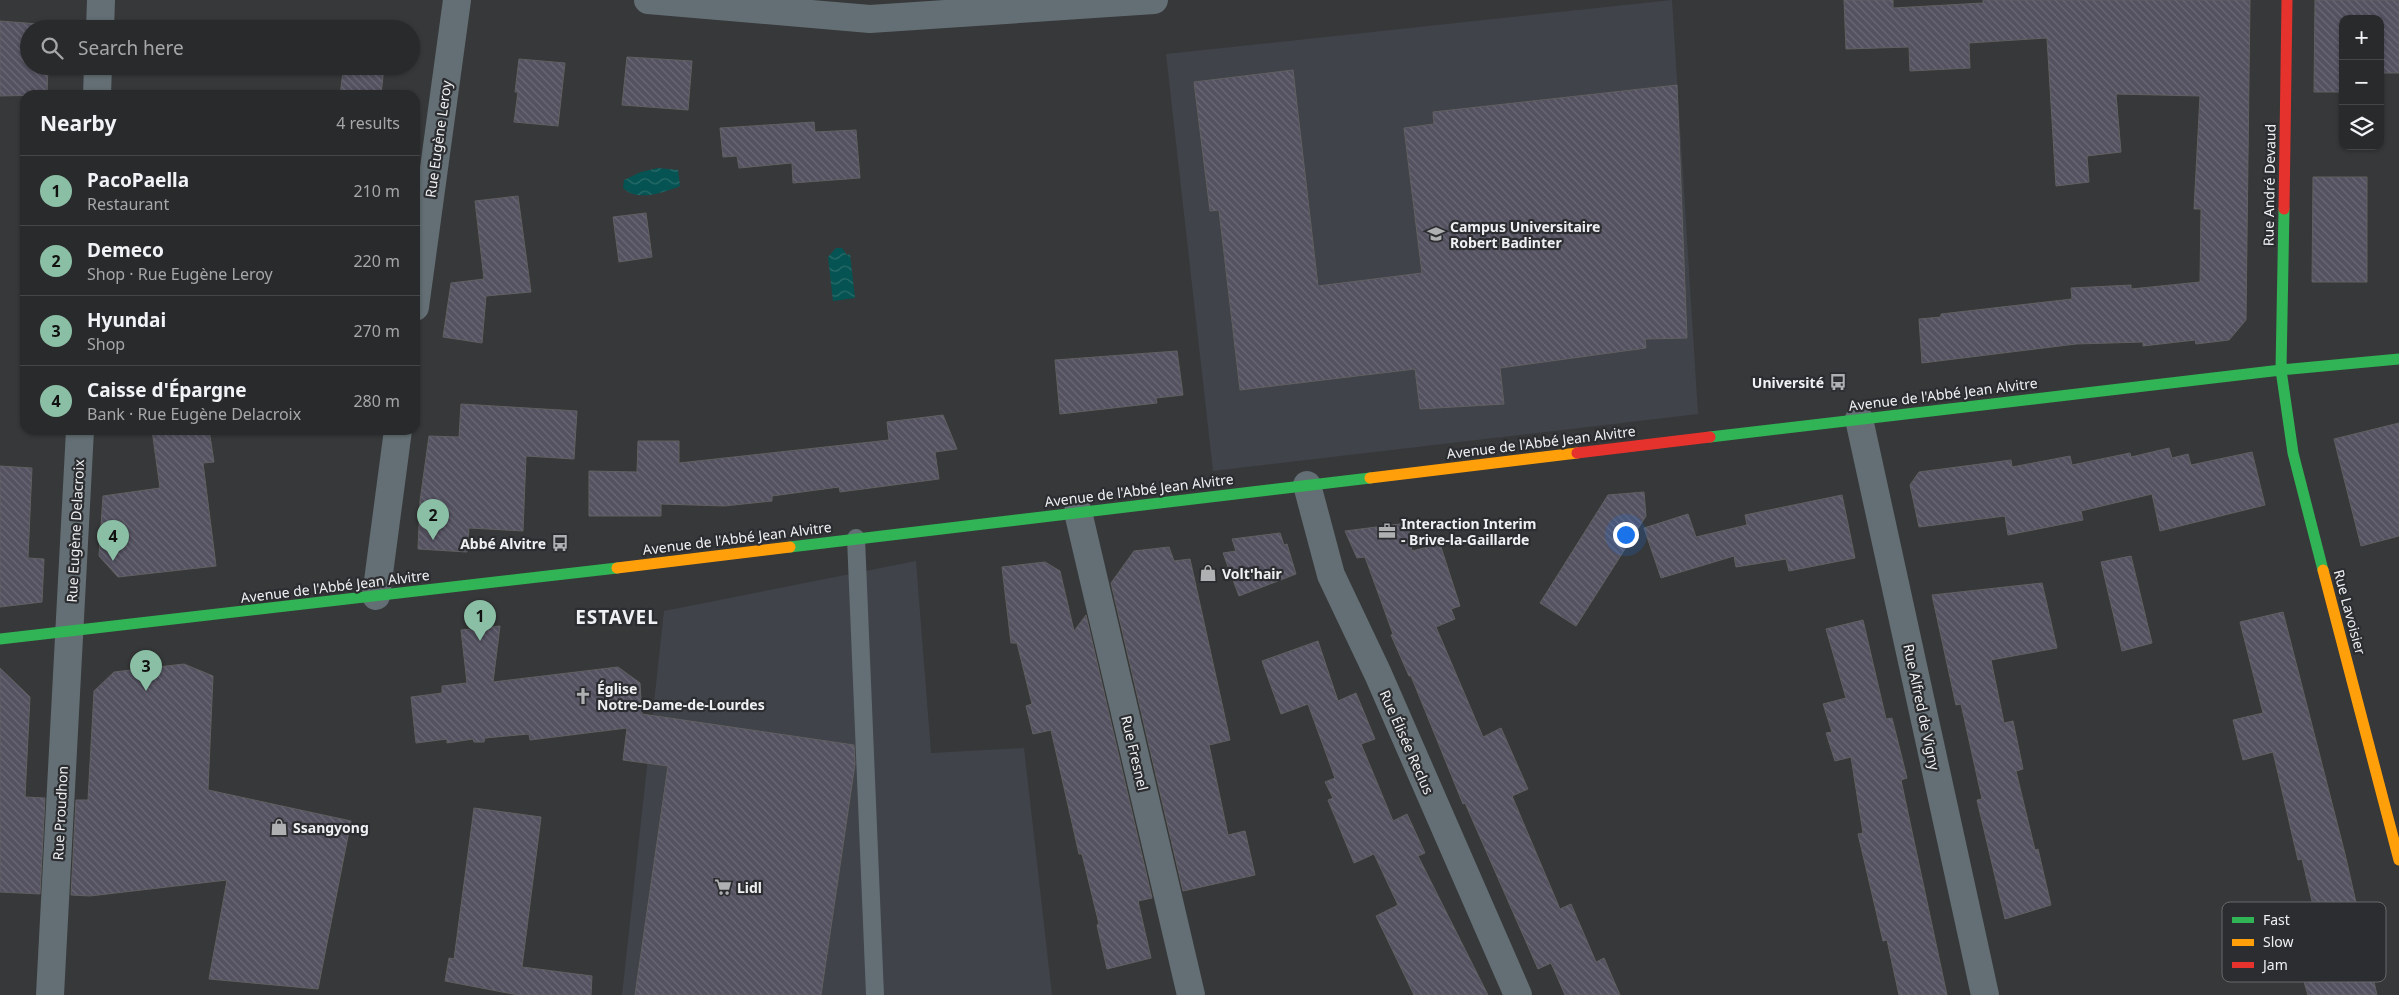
<!DOCTYPE html>
<meta charset="utf-8">
<style>
body{margin:0;font-family:"Noto Sans",sans-serif;background:#353637;color:#f1f3f6}
.controls{position:absolute;right:15px;top:15px;display:grid;overflow:hidden;border-radius:10px;box-shadow:0 1px 4px #0004}
.controls button{width:45px;height:45px;display:grid;place-items:center;padding:0;border:0;border-bottom:1px solid #454647;background:#292a2b;color:#f1f3f6;font:25px sans-serif}
.you{position:absolute;left:1625px;top:534px;width:18px;height:18px;margin:-12px;border:4px solid #fff;border-radius:50%;background:#1a73e8;box-shadow:0 0 0 8px #1a73e833}
.badge{display:grid;place-items:center;width:32px;height:32px;border-radius:50%;background:#8abfa5;color:#111;font-size:16px;font-weight:700}
.pin{position:absolute;translate:-50% -41px;filter:drop-shadow(0 1px 2px #0008)}
.pin::after{content:'';position:absolute;top:26px;width:18px;height:15px;background:inherit;clip-path:polygon(0 0,100% 0,50% 100%)}
.list{margin:0;padding:0;list-style:none}
h2{display:flex;justify-content:space-between;align-items:center;height:65px;margin:0;padding:0 20px;font-size:21px}
h2 small{font-size:16px;font-weight:400;color:#a5a7a9}
.list li{display:grid;grid-template-columns:32px 1fr auto;gap:15px;align-items:center;box-sizing:border-box;height:70px;padding:0 20px;border-top:1px solid #454647}
.list b{display:block;font-size:19px;white-space:nowrap}
.list p{margin:0;font-size:16px;white-space:nowrap;color:#a5a7a9}
.list em{font-size:16px;font-style:normal;color:#a5a7a9}
.icon{flex:none;width:28px;height:28px;fill:none;stroke:currentColor;stroke-width:2;stroke-linecap:round;stroke-linejoin:round}
.map{position:relative;flex:none;width:2399px;height:995px;overflow:hidden}
.search{position:absolute;background:#292a2b;box-shadow:0 1px 4px #0004;left:20px;top:20px;width:400px;height:55px;display:flex;align-items:center;gap:12px;box-sizing:border-box;padding:0 18px;border-radius:28px;color:#a5a7a9;font-size:19px}
.panel{position:absolute;background:#292a2b;box-shadow:0 1px 4px #0004;left:20px;top:90px;width:400px;height:345px;border-radius:15px}
.map>svg:first-child{display:block}
</style>
<div class="map">
<svg width="2399" height="995" viewBox="0 0 2399 995">
<defs>
<pattern id="water-waves" width="16" height="10" patternUnits="userSpaceOnUse" patternTransform="scale(1.25)"><rect width="16" height="10" fill="#055352"/><path d="M0 5q4-4 8 0t8 0" fill="none" stroke="#2a6c6b"/></pattern>
<pattern id="building-back-hatch" width="6" height="6" patternUnits="userSpaceOnUse" patternTransform="scale(1.25)"><rect width="6" height="6" fill="#545160"/><path d="M-1 5l2 2M0 0l6 6M5-1l2 2" fill="none" stroke="#6d6a77"/></pattern>
</defs>
<rect width="100%" height="100%" fill="#373839"/>
<path fill="#40434a" d="M 1672,0 L 1698,414 L 1213,471 L 1166,54 Z
M 916,561 L 931,753 L 1024,748 L 1052,995 L 622,995 L 664,611 Z"/>
<path fill="url(#water-waves)" d="M 658,168 L 678,170 L 680,186 C 663,193 637,202 623,188 L 624,180 L 641,172 Z
M 836,248 L 842,248 L 847,255 L 850,254 L 855,298 L 833,301 L 828,257 Z"/>
<path fill="url(#building-back-hatch)" stroke="#606061" d="M 1844,0 L 1893,0 L 1893,8 L 1983,3 L 1983,0 L 2250,0 L 2246,320 L 2229,340 L 2196,344 L 2195,340 L 2143,346 L 2143,342 L 2076,344 L 1922,363 L 1919,319 L 1941,317 L 1941,314 L 2072,299 L 2071,288 L 2131,285 L 2131,289 L 2200,282 L 2201,209 L 2194,209 L 2200,96 L 2116,94 L 2121,152 L 2087,156 L 2089,182 L 2056,186 L 2047,38 L 1969,43 L 1970,68 L 1910,71 L 1909,47 L 1846,49 Z
M 2315,0 L 2399,0 L 2399,73 L 2380,73 L 2380,19 L 2343,19 L 2343,92 L 2314,92 Z
M 0,21 L 51,25 L 50,29 L 29,29 L 29,66 L 48,66 L 47,95 L 0,96 Z
M 627,57 L 692,61 L 688,110 L 622,105 Z
M 519,59 L 565,63 L 558,126 L 514,122 L 518,92 L 515,92 Z
M 319,66 L 384,66 L 381,95 L 340,95 L 343,72 L 319,69 Z
M 1293,70 L 1318,286 L 1422,273 L 1404,128 L 1434,124 L 1433,112 L 1677,85 L 1687,338 L 1645,339 L 1646,348 L 1500,368 L 1504,404 L 1420,409 L 1415,369 L 1240,390 L 1219,210 L 1210,211 L 1194,82 Z
M 814,122 L 815,132 L 856,130 L 860,178 L 793,183 L 792,163 L 739,168 L 737,156 L 723,157 L 720,128 Z
M 2313,177 L 2367,177 L 2367,282 L 2312,282 Z
M 518,196 L 531,292 L 486,296 L 482,343 L 443,337 L 451,283 L 484,279 L 475,201 Z
M 646,213 L 652,257 L 619,262 L 613,217 Z
M 1177,351 L 1183,395 L 1156,398 L 1157,403 L 1060,414 L 1055,360 Z
M 461,404 L 577,411 L 574,459 L 526,456 L 523,531 L 469,528 L 467,552 L 418,549 L 420,501 L 429,436 L 459,437 Z
M 943,415 L 957,449 L 935,452 L 939,479 L 840,492 L 839,487 L 772,496 L 772,501 L 724,506 L 661,504 L 661,516 L 589,516 L 589,471 L 637,472 L 638,441 L 679,441 L 679,463 L 889,440 L 887,422 Z
M 2399,423 L 2399,536 L 2361,546 L 2334,439 Z
M 152,430 L 209,430 L 214,462 L 203,463 L 216,566 L 118,577 L 99,556 L 103,496 L 160,488 Z
M 2169,448 L 2172,458 L 2188,454 L 2191,465 L 2252,452 L 2265,505 L 2160,531 L 2152,494 L 2081,511 L 2083,520 L 2008,535 L 2005,516 L 1919,527 L 1910,485 L 1919,472 L 2011,460 L 2012,467 L 2070,456 L 2072,465 L 2130,453 L 2131,457 Z
M 0,466 L 32,468 L 28,558 L 44,559 L 42,602 L 0,607 Z
M 1644,492 L 1646,516 L 1576,626 L 1540,603 L 1608,495 Z
M 1842,495 L 1855,558 L 1789,571 L 1786,559 L 1736,567 L 1734,556 L 1661,578 L 1644,528 L 1688,514 L 1696,537 L 1747,525 L 1745,515 Z
M 1408,523 L 1412,551 L 1440,544 L 1460,606 L 1451,609 L 1455,619 L 1436,627 L 1483,737 L 1501,728 L 1528,789 L 1512,796 L 1560,909 L 1571,904 L 1596,962 L 1604,958 L 1620,995 L 1565,995 L 1551,963 L 1538,969 L 1465,803 L 1463,804 L 1411,676 L 1409,676 L 1391,635 L 1393,634 L 1365,557 L 1357,558 L 1345,531 Z
M 1280,533 L 1284,545 L 1287,544 L 1296,574 L 1239,596 L 1223,553 L 1236,551 L 1232,539 Z
M 1169,547 L 1174,561 L 1190,559 L 1230,740 L 1209,745 L 1228,835 L 1245,831 L 1255,875 L 1183,891 L 1111,583 L 1134,551 Z
M 2131,556 L 2152,643 L 2122,651 L 2101,562 Z
M 1045,562 L 1060,571 L 1074,631 L 1086,615 L 1152,898 L 1138,901 L 1151,958 L 1107,969 L 1097,925 L 1099,924 L 1082,854 L 1079,854 L 1051,730 L 1033,734 L 1026,706 L 1032,704 L 1017,643 L 1011,643 L 1002,567 Z
M 2042,583 L 2057,648 L 1991,660 L 2004,723 L 2013,721 L 2023,769 L 2016,771 L 2035,850 L 2038,849 L 2051,905 L 2005,919 L 1977,800 L 1982,799 L 1961,704 L 1956,705 L 1932,595 Z
M 2283,612 L 2345,854 L 2377,995 L 2308,995 L 2288,929 L 2317,922 L 2302,859 L 2298,860 L 2273,752 L 2243,760 L 2233,720 L 2263,713 L 2240,622 Z
M 1863,620 L 1886,719 L 1892,718 L 1907,778 L 1901,780 L 1947,995 L 1899,995 L 1887,940 L 1883,941 L 1858,834 L 1863,833 L 1851,757 L 1835,761 L 1826,733 L 1832,732 L 1823,704 L 1846,698 L 1826,629 Z
M 500,626 L 493,682 L 618,667 L 640,683 L 642,714 L 854,745 L 855,764 L 821,995 L 635,995 L 668,766 L 623,760 L 627,728 L 530,740 L 529,734 L 485,738 L 484,742 L 474,742 L 473,739 L 447,743 L 447,739 L 416,743 L 411,697 L 442,693 L 442,686 L 467,683 L 461,630 Z
M 1318,641 L 1338,701 L 1356,693 L 1375,739 L 1361,744 L 1393,821 L 1407,814 L 1425,853 L 1418,856 L 1488,995 L 1414,995 L 1376,916 L 1398,905 L 1374,854 L 1354,863 L 1328,800 L 1333,798 L 1325,782 L 1335,778 L 1308,704 L 1281,714 L 1262,661 Z
M 184,664 L 213,676 L 208,790 L 351,821 L 318,989 L 209,979 L 227,880 L 90,896 L 71,895 L 76,800 L 88,800 L 94,691 L 114,672 Z
M 0,668 L 30,697 L 25,797 L 45,798 L 40,894 L 0,892 Z
M 474,808 L 541,817 L 522,967 L 592,976 L 591,995 L 518,995 L 445,981 L 449,958 L 454,959 Z"/>
<g fill="none" stroke-linecap="round" stroke-linejoin="round">
<path stroke="#636f74" stroke-width="18" d="M 856,538 L 875,995"/>
<path stroke="#636f74" stroke-width="28" d="M 648,0 L 870,19 L 1154,0
M 100,29 L 101,0
M 97,95 L 98,66
M 415,307 L 457,0
M 1859,419 L 1985,995
M 1307,485 L 1331,575 L 1378,674 L 1518,995
M 1078,512 L 1191,995
M 376,596 L 398,430
M 50,995 L 80,430"/>
<path stroke="#30b455" stroke-width="11" d="M 2284,209 L 2281,370 L 2293,453 L 2323,570
M 1710,437 L 2281,370 L 2399,359
M 790,547 L 1370,478
M 0,639 L 617,568"/>
<path stroke="#ff9f0a" stroke-width="11" d="M 1370,478 L 1577,453
M 617,568 L 790,547
M 2323,570 L 2399,860"/>
<path stroke="#e5322d" stroke-width="11" d="M 2284,209 L 2287,0
M 1577,453 L 1710,437"/>
</g>
<defs>
<g id="university-bare" transform="scale(1.35)"><path d="M0-5L7-2L0 1L-7-2ZM-4 1L0 2.5L4 1V4Q0 6-4 4Z" fill="#afb0b1" stroke="#2c2d30" stroke-width="2.5" paint-order="stroke"/></g>
<g id="bus-bare" transform="scale(1.35)"><path d="M-5-6H5V4H4V6H2V4H-2V6H-4V4H-5ZM-3.5-4V0h7V-4ZM-3.5 1.2v1.5H-2V1.2ZM2 1.2v1.5H3.5V1.2Z" fill="#afb0b1" stroke="#2c2d30" stroke-width="2.5" paint-order="stroke"/></g>
<g id="office-bare" transform="scale(1.35)"><path d="M-6-3h4V-5.5h4V-3h4V5H-6ZM-1-4.5V-3h2v-1.5ZM-6 0V1H6V0Z" fill="#afb0b1" stroke="#2c2d30" stroke-width="2.5" paint-order="stroke"/></g>
<g id="shop-bare" transform="scale(1.35)"><path d="M-5-2.5h2.3a2.7 3.5 0 0 1 5.4 0H5L5.5 6h-11ZM-1.5-2.5h3a1.5 2.3 0 0 0-3 0Z" fill="#afb0b1" stroke="#2c2d30" stroke-width="2.5" paint-order="stroke"/></g>
<g id="church-bare" transform="scale(1.35)"><path d="M-1.2-6h2.4v3.5h3.3v2.4h-3.3V6h-2.4V-.1h-3.3v-2.4h3.3Z" fill="#afb0b1" stroke="#2c2d30" stroke-width="2.5" paint-order="stroke"/></g>
<g id="supermarket-bare" transform="scale(1.35)"><path d="M-6-5.5h2.5l.6 2H6L4.5 2H-2.5L-4.4-4H-6ZM-1.5 3.2a1.3 1.3 0 1 0 .1 0ZM3 3.2a1.3 1.3 0 1 0 .1 0Z" fill="#afb0b1" stroke="#2c2d30" stroke-width="2.5" paint-order="stroke"/></g>
</defs>
<g fill-rule="evenodd">
<use href="#university-bare" x="1436" y="234"/>
<use href="#bus-bare" x="1838" y="382"/>
<use href="#office-bare" x="1387" y="531"/>
<use href="#bus-bare" x="560" y="543"/>
<use href="#shop-bare" x="1208" y="573"/>
<use href="#church-bare" x="583" y="696"/>
<use href="#shop-bare" x="279" y="827"/>
<use href="#supermarket-bare" x="723" y="887"/>
</g>
<g text-anchor="middle" dominant-baseline="central" stroke-width="4.5" stroke-linejoin="round" paint-order="stroke">
<g font-size="14" fill="#eff0f2" stroke="#2c2d30">
<text transform="translate(438 139) rotate(-82)">Rue Eugène Leroy</text>
<text transform="translate(2269 185) rotate(-89)">Rue André Devaud</text>
<text transform="translate(1943 394) rotate(-7)">Avenue de l'Abbé Jean Alvitre</text>
<text transform="translate(1541 442) rotate(-7)">Avenue de l'Abbé Jean Alvitre</text>
<text transform="translate(1139 490) rotate(-7)">Avenue de l'Abbé Jean Alvitre</text>
<text transform="translate(75 531) rotate(-87)">Rue Eugène Delacroix</text>
<text transform="translate(737 538) rotate(-7)">Avenue de l'Abbé Jean Alvitre</text>
<text transform="translate(335 586) rotate(-7)">Avenue de l'Abbé Jean Alvitre</text>
<text transform="translate(2350 612) rotate(75)">Rue Lavoisier</text>
<text transform="translate(1922 707) rotate(78)">Rue Alfred de Vigny</text>
<text transform="translate(1407 742) rotate(66)">Rue Élisée Reclus</text>
<text transform="translate(1135 753) rotate(77)">Rue Fresnel</text>
<text transform="translate(60 813) rotate(-87)">Rue Proudhon</text>
</g>
<g font-size="14" font-weight="bold" fill="#eff0f2" stroke="#2c2d30" text-anchor="start">
<text x="1450" y="226">Campus Universitaire<tspan x="1450" dy="16">Robert Badinter</tspan></text>
<text x="1824" y="382" text-anchor="end">Université</text>
<text x="1401" y="523">Interaction Interim<tspan x="1401" dy="16">- Brive-la-Gaillarde</tspan></text>
<text x="546" y="543" text-anchor="end">Abbé Alvitre</text>
<text x="1222" y="573">Volt'hair</text>
<text x="597" y="688">Église<tspan x="597" dy="16">Notre-Dame-de-Lourdes</tspan></text>
<text x="293" y="827">Ssangyong</text>
<text x="737" y="887">Lidl</text>
</g>
<g font-size="19" font-weight="bold" letter-spacing="1" fill="#eff0f2" stroke="#2c2d30">
<text x="617" y="617">ESTAVEL</text>
</g>
</g>
<rect x="2222" y="902" width="164" height="80" rx="8" fill="#2c2d30" stroke="#66686a" stroke-width="1"/>
<rect x="2232" y="917" width="22" height="6" fill="#30b455"/>
<rect x="2232" y="939" width="22" height="7" fill="#ff9f0a"/>
<rect x="2232" y="962" width="22" height="6" fill="#e5322d"/>
<g font-size="14" fill="#eff0f2">
<text x="2263" y="925">Fast</text>
<text x="2263" y="947">Slow</text>
<text x="2263" y="970">Jam</text>
</g>
</svg>
<div class="controls">
<button>+</button>
<button>−</button>
<button><svg class="icon" aria-label="layers" viewBox="0 0 24 24"><path d="M12 4l9 5-9 5-9-5zM3 14l9 5 9-5"/></svg></button>
</div>
<div class="you"></div>
<div class="pin badge" style="left:480px;top:641px">1</div>
<div class="pin badge" style="left:433px;top:540px">2</div>
<div class="pin badge" style="left:146px;top:691px">3</div>
<div class="pin badge" style="left:113px;top:561px">4</div>
<div class="search"><svg class="icon" aria-label="search" viewBox="0 0 24 24"><circle cx="10" cy="10" r="6"/><path d="M15 15l6 6"/></svg>Search here</div>
<section class="panel">
<h2>Nearby<small>4 results</small></h2>
<ul class="list">
<li><span class="badge">1</span><div><b>PacoPaella</b><p>Restaurant</p></div><em>210 m</em></li>
<li><span class="badge">2</span><div><b>Demeco</b><p>Shop · Rue Eugène Leroy</p></div><em>220 m</em></li>
<li><span class="badge">3</span><div><b>Hyundai</b><p>Shop</p></div><em>270 m</em></li>
<li><span class="badge">4</span><div><b>Caisse d'Épargne</b><p>Bank · Rue Eugène Delacroix</p></div><em>280 m</em></li>
</ul>
</section>
</div>
